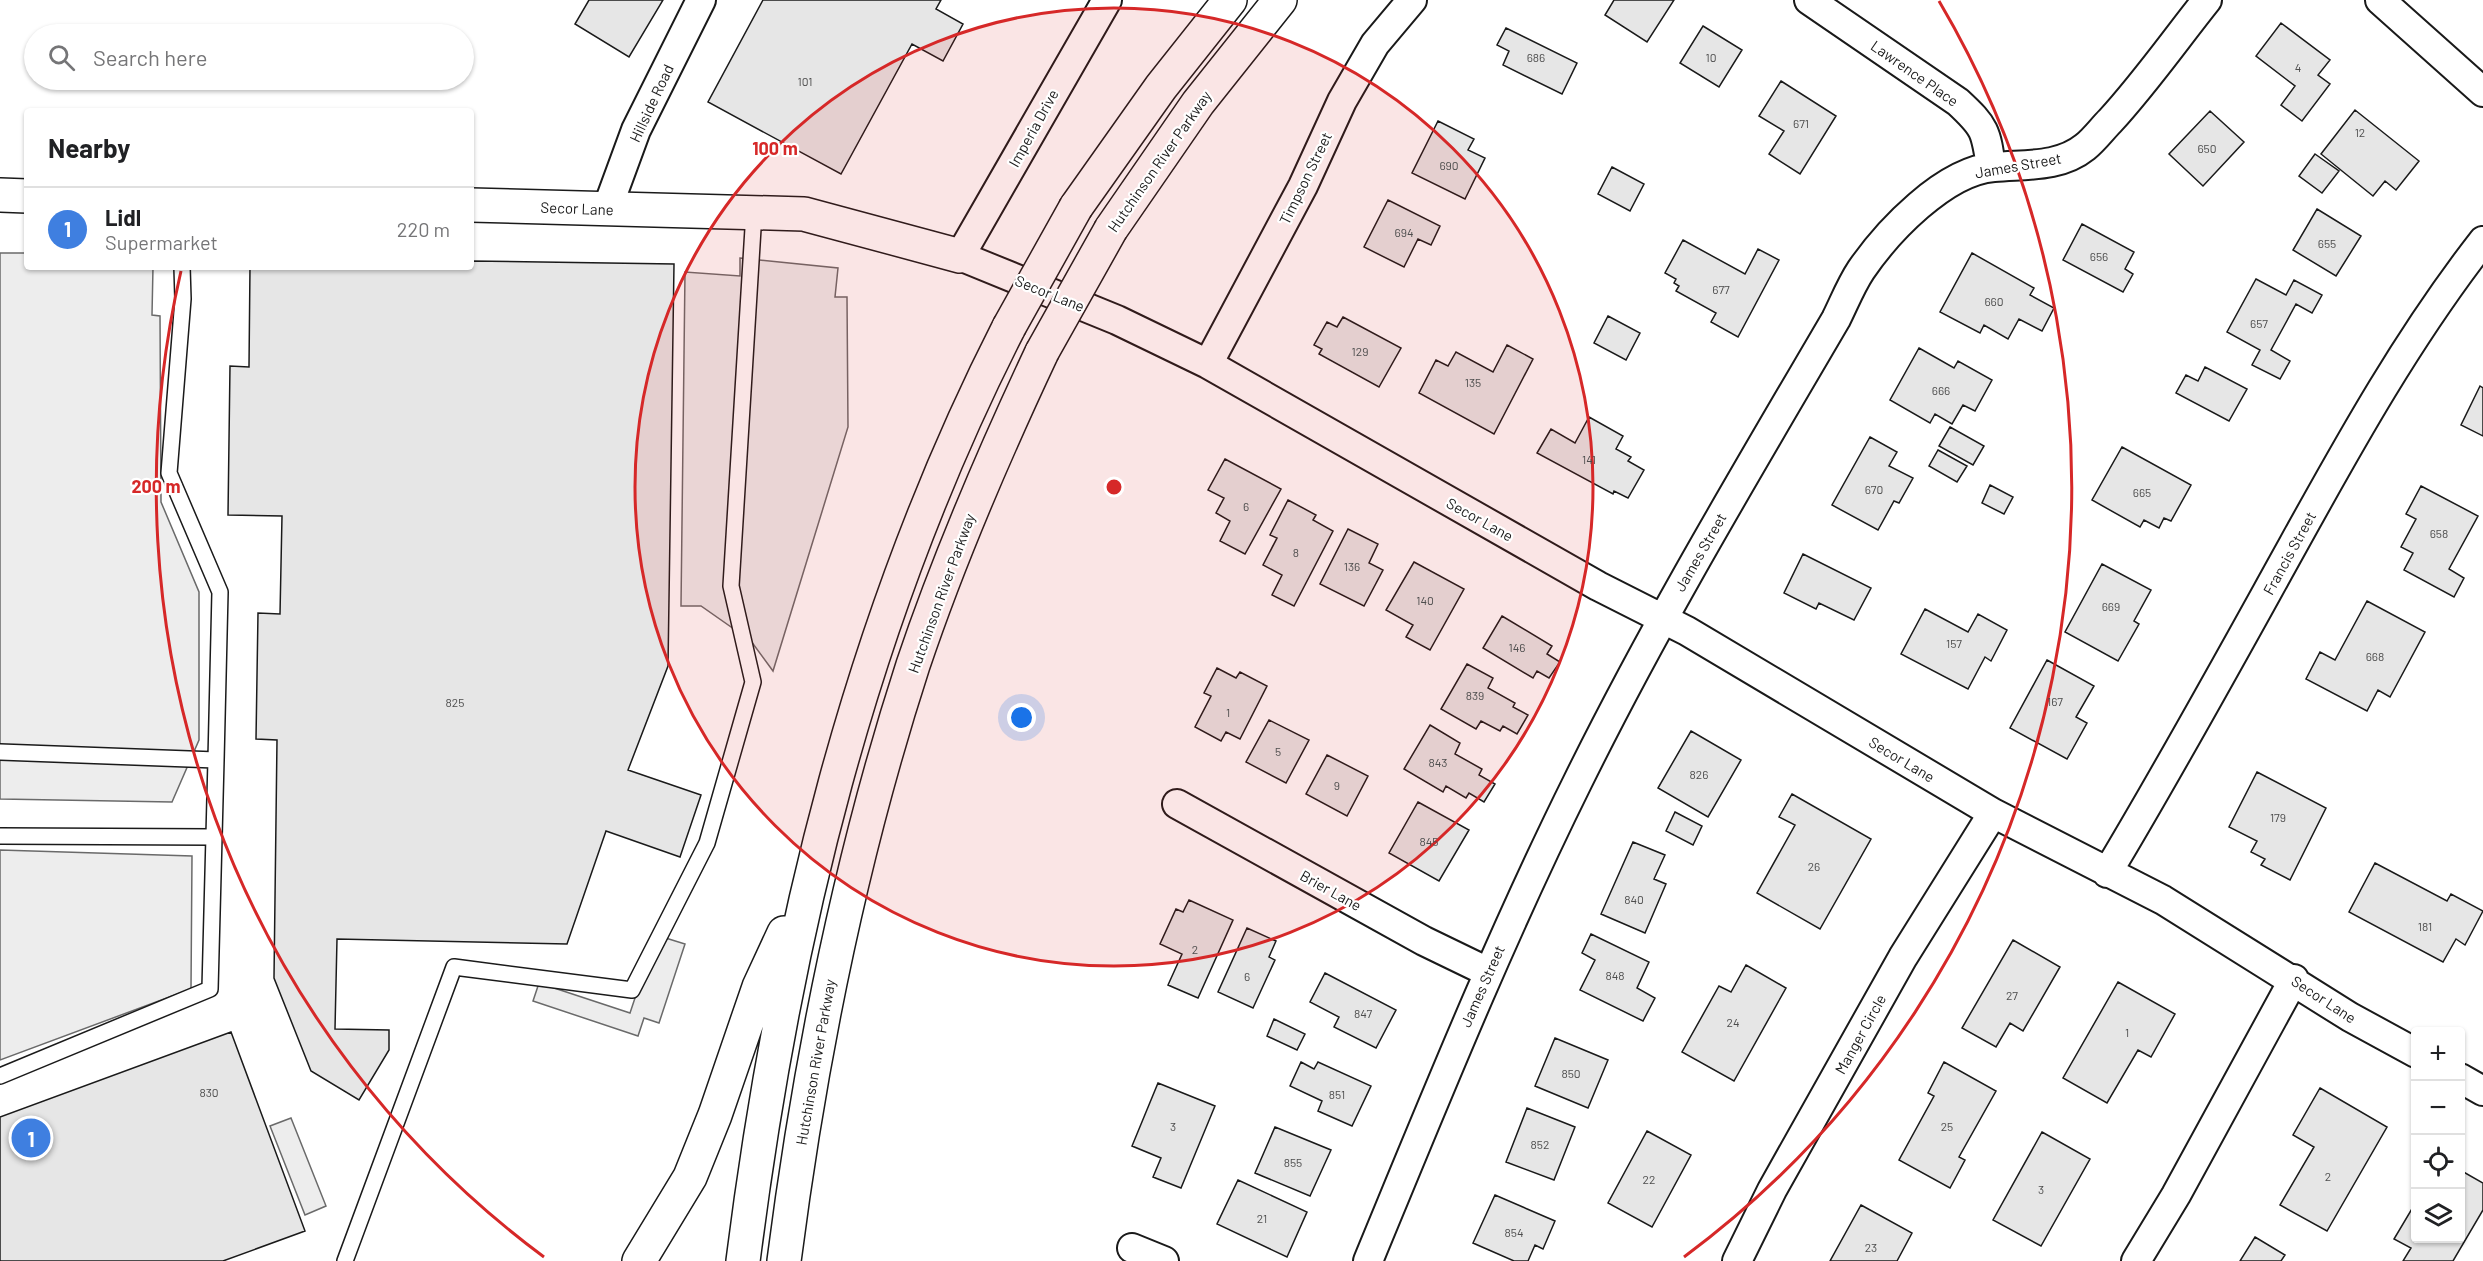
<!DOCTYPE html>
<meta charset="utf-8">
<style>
body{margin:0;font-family:Barlow,sans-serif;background:#f2f2f2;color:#202124}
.controls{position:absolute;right:18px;bottom:18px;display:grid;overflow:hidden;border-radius:6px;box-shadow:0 2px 4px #0004}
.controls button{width:54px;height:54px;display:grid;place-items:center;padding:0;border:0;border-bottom:2px solid #e0e0e0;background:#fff;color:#202124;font:30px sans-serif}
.you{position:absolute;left:1022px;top:718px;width:21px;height:21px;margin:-15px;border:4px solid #fff;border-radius:50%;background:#1a73e8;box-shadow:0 0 0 9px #1a73e833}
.badge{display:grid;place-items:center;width:39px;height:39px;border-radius:50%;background:#0b8043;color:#fff;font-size:20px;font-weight:700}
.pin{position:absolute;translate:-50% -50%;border:3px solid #fff;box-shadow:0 2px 6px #0006}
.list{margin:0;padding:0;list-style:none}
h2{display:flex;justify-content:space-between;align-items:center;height:78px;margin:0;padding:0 24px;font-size:26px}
h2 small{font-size:20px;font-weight:400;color:#757577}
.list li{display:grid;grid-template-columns:39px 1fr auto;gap:18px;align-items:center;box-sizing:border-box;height:84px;padding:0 24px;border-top:2px solid #e0e0e0}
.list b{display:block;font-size:22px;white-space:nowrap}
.list p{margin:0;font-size:20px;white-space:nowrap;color:#757577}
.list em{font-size:20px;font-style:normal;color:#757577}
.icon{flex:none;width:33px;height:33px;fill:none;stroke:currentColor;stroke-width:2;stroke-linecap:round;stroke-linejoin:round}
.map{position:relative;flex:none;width:2483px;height:1261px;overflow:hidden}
.search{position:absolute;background:#fff;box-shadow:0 2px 4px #0004;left:24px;top:24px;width:450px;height:66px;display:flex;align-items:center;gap:15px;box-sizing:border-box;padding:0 21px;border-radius:33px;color:#757577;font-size:22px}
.panel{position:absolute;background:#fff;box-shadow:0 2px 4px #0004;left:24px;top:108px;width:450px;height:162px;border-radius:6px}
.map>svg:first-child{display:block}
</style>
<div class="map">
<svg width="2483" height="1261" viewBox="0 0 2483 1261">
<rect width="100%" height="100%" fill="#fff"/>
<path fill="#ededed" stroke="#6a6a6a" stroke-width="1.5" d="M 0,253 L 27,253 L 27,267 L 153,267 L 152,315 L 160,316 L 161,502 L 199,592 L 199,740 L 172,802 L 0,799 Z
M 740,258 L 838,268 L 835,297 L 847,297 L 848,427 L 773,671 L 751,641 L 701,606 L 681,606 L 685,272 L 740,276 Z
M 0,850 L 192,856 L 191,989 L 0,1060 Z
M 656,935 L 685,944 L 659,1023 L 644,1018 L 638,1036 L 533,1001 L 539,983 L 630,1013 Z
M 291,1118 L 326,1206 L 305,1215 L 270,1126 Z"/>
<path fill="#e6e6e6" stroke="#1a1a1a" stroke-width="1.5" d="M 589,0 L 663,0 L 629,57 L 575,24 Z
M 763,0 L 941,0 L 936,9 L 963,24 L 943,61 L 912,44 L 841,174 L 708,102 Z
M 1614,0 L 1674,0 L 1647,42 L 1605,15 Z
M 2281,23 L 2330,60 L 2318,75 L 2330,84 L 2302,121 L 2281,105 L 2295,86 L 2256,56 Z
M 1703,26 L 1742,50 L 1719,87 L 1680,63 Z
M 1506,28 L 1577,63 L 1562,94 L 1503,65 L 1509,51 L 1497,45 Z
M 1781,81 L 1836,116 L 1800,174 L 1769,154 L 1784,131 L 1759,116 Z
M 2355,110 L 2419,161 L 2396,190 L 2385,181 L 2373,196 L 2321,154 Z
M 2210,111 L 2244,142 L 2203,186 L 2169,154 Z
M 1438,121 L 1474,139 L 1468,150 L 1485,158 L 1465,199 L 1412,173 Z
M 2315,154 L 2339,171 L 2322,193 L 2299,176 Z
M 1612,167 L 1644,184 L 1630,211 L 1598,194 Z
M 1388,200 L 1440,226 L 1431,245 L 1418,239 L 1404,267 L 1364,247 Z
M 2317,209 L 2361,236 L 2336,276 L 2293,250 Z
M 2082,224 L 2134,252 L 2125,269 L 2133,274 L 2123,292 L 2063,260 Z
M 1683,240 L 1745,274 L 1758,249 L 1779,260 L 1738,337 L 1711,322 L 1716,313 L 1676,291 L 1679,286 L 1674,283 L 1676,279 L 1665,273 Z
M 1972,253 L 2034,288 L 2030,295 L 2054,308 L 2042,331 L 2019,319 L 2008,339 L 1984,325 L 1980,333 L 1940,312 Z
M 471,261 L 674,264 L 668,666 L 628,770 L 701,795 L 680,857 L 606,831 L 567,944 L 337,939 L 335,1029 L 389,1030 L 389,1050 L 359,1100 L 311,1071 L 274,978 L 277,740 L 256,739 L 258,613 L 280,614 L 282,516 L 228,515 L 230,366 L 249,367 L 250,267 L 471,267 Z
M 2256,279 L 2286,295 L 2294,280 L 2322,295 L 2312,313 L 2296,304 L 2271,350 L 2290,361 L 2280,379 L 2252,365 L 2260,350 L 2227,332 Z
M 1608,316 L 1640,333 L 1626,360 L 1594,343 Z
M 1343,317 L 1401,348 L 1379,387 L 1319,354 L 1322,349 L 1314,345 L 1327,322 L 1337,327 Z
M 1507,345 L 1533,359 L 1494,434 L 1419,393 L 1436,360 L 1448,366 L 1456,352 L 1493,372 Z
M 1919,348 L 1954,368 L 1958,361 L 1992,380 L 1975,411 L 1963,405 L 1952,424 L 1935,414 L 1930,423 L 1890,400 Z
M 2205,367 L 2247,389 L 2229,421 L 2176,393 L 2186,375 L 2198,381 Z
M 2480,386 L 2483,388 L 2483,436 L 2461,425 Z
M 1589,417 L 1623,436 L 1616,449 L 1631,457 L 1628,461 L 1644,470 L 1628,498 L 1614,491 L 1613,494 L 1537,453 L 1551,429 L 1575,443 Z
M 1950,427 L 1984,446 L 1973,465 L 1939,446 Z
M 1870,437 L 1897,452 L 1889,466 L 1913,478 L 1899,503 L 1894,501 L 1878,530 L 1832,505 Z
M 2122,447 L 2191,485 L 2171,521 L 2164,518 L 2159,528 L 2144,520 L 2140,527 L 2092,500 Z
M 1938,450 L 1967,466 L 1957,482 L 1929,466 Z
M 1225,459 L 1281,489 L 1245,554 L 1220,541 L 1230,521 L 1216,513 L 1224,498 L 1208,490 Z
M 1990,485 L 2013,497 L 2004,514 L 1982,503 Z
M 2421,486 L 2478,516 L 2449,569 L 2464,578 L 2454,597 L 2404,570 L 2413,553 L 2401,547 L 2416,519 L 2406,514 Z
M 1288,500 L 1316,515 L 1313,520 L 1333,531 L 1294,606 L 1272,595 L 1282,575 L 1263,565 L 1277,538 L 1270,535 Z
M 1348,529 L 1378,544 L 1369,563 L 1383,570 L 1364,606 L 1320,584 Z
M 1803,554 L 1871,588 L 1854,620 L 1819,603 L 1816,609 L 1784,593 Z
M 1414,562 L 1464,589 L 1430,650 L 1406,637 L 1413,625 L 1386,610 Z
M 2102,564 L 2151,590 L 2134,621 L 2139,624 L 2118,661 L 2065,632 Z
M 2367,601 L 2425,632 L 2390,697 L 2378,690 L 2367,711 L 2306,679 L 2320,652 L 2335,660 Z
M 1925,609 L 1968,632 L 1978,614 L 2007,630 L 1991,661 L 1985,657 L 1968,689 L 1901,654 Z
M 1502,616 L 1552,646 L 1547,654 L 1560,662 L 1549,678 L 1537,671 L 1533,678 L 1483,648 Z
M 2047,660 L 2094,686 L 2076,717 L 2087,723 L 2067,759 L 2010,728 Z
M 1467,664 L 1493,678 L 1488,688 L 1515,703 L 1513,707 L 1528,715 L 1517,734 L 1503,726 L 1500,731 L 1481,721 L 1476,729 L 1441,709 Z
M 1217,668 L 1236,678 L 1240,672 L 1267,686 L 1240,739 L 1226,732 L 1221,741 L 1195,727 L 1211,696 L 1204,693 Z
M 1269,720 L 1309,740 L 1286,783 L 1246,762 Z
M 1430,725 L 1460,743 L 1455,754 L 1482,769 L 1479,775 L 1495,784 L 1484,802 L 1469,793 L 1466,798 L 1446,786 L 1443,792 L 1404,769 Z
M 1691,731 L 1741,760 L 1708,817 L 1658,788 Z
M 1327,755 L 1368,776 L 1347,816 L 1306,794 Z
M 2257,772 L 2326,808 L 2290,880 L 2261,865 L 2265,859 L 2251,852 L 2257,841 L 2229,827 Z
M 1792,794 L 1871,839 L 1820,929 L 1757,893 L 1795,825 L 1779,817 Z
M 1418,802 L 1469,830 L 1439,881 L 1389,853 Z
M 1675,812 L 1702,826 L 1693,845 L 1666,831 Z
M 1633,842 L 1665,855 L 1654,879 L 1666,884 L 1645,933 L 1601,914 Z
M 2375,863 L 2447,901 L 2451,894 L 2483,911 L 2465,945 L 2456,939 L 2443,962 L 2349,912 Z
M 1189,900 L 1233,920 L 1198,998 L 1168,985 L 1182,954 L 1160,944 L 1176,909 L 1183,912 Z
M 1247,928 L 1276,941 L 1269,957 L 1275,960 L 1253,1008 L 1218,992 Z
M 1591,934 L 1649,962 L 1637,988 L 1655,998 L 1643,1021 L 1580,990 L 1595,960 L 1582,953 Z
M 2013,940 L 2060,967 L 2023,1031 L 2010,1023 L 1996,1047 L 1962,1028 Z
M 1746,965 L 1786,988 L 1734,1081 L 1682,1052 L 1719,986 L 1731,992 Z
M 1325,973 L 1396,1010 L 1376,1048 L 1334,1027 L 1339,1017 L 1310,1002 Z
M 2118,982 L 2175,1014 L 2151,1057 L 2138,1050 L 2107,1103 L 2063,1078 Z
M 1274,1019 L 1305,1034 L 1297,1050 L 1267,1036 Z
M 231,1032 L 305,1231 L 223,1261 L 0,1261 L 0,1117 Z
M 1555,1038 L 1608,1060 L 1588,1108 L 1535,1086 Z
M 1301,1062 L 1314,1069 L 1318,1062 L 1371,1086 L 1352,1126 L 1318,1111 L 1322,1101 L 1290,1086 Z
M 1944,1062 L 1996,1091 L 1959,1157 L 1965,1160 L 1950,1188 L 1899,1160 L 1934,1096 L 1928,1093 Z
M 1158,1083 L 1215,1106 L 1181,1188 L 1153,1177 L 1161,1158 L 1132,1146 Z
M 2320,1088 L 2387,1127 L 2327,1231 L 2280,1205 L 2314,1147 L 2293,1135 Z
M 1527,1108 L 1575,1127 L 1554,1180 L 1506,1162 Z
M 1275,1127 L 1331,1150 L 1310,1196 L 1255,1173 Z
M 1647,1131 L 1691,1155 L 1652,1227 L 1608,1203 Z
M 2042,1132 L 2090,1159 L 2041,1246 L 1993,1220 Z
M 2460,1170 L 2483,1183 L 2483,1210 L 2453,1261 L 2403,1261 L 2411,1248 L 2394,1239 L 2416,1202 L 2416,1238 L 2460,1238 Z
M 1238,1180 L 1307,1212 L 1287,1257 L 1217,1224 Z
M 1495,1195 L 1555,1221 L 1543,1249 L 1535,1245 L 1528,1261 L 1514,1261 L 1473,1243 Z
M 1861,1205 L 1912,1233 L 1897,1261 L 1830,1261 Z
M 2255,1237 L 2285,1255 L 2281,1261 L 2240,1261 Z"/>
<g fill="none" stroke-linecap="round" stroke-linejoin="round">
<g stroke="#1a1a1a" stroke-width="18">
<path id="service" d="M 0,752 L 216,760 L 220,592 L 169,473 L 183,299 L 182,267
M 0,836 L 212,837
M 0,1076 L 210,989 L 216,760
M 345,1261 L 454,967 L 632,990 L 707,843 L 753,682 L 731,586 L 754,212"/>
</g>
<g stroke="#1a1a1a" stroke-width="32">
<path id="minor" d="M 1107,0 L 960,256 L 1117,320 L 1208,364 L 1598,586 L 1687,631 L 1993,813 L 2163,900 L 2350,1017 L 2416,1053
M 1809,0 L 1958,102 C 1985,127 1986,131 1991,167
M 2380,0 L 2483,92
M 607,209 L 636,130 L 701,0
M 1208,364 L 1303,186 L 1342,101 L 1375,44 L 1412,0
M 1177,804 L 1424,941 L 1488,972
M 2107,873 C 2172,765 2232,655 2293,545 C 2351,440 2409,336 2483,241
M 2460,1078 L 2483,1091
M 1132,1248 L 1164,1261
M 1368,1261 C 1435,1099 1500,938 1578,781 C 1656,623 1747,471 1836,319 C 1844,303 1851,285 1861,270 C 1887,232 1944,171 1994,167 C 2025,164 2059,168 2085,147 C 2094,140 2102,129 2110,121 C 2145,83 2175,40 2207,0
M 1737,1261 L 1772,1190 L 1903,957 L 1993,813
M 2136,1261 L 2176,1195 L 2294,979"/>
</g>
<g stroke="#1a1a1a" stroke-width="36">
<path id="tertiary" d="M 0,195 L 27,196
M 471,205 L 804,214 L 960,256"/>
</g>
<g stroke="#1a1a1a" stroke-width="36">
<path id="motorway" d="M 1076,207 L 1161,87 L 1230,0
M 1111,229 L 1198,103 L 1280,0
M 639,1261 L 690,1177 L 715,1115 L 759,987 L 784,933
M 743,1261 C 784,937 860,619 1009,327
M 784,1261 C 810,1059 850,859 913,665 C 949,558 994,454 1042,352"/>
</g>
<use href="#service" stroke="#fff" stroke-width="15"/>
<use href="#minor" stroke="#fff" stroke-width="28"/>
<use href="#tertiary" stroke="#fff" stroke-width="33"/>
<use href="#motorway" stroke="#fff" stroke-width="33"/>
<g stroke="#1a1a1a" stroke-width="36" stroke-linecap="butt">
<path id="motorway-bridge" d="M 1009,327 L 1076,207
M 1042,352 L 1111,229"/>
</g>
<use href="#motorway-bridge" stroke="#fff" stroke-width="33"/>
</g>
<circle cx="1114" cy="487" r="479" fill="#d62828" fill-opacity=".12"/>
<g fill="none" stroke="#d62828" stroke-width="3">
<circle cx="1114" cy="487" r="479"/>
<path d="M544 1257A958 958 0 0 1 181 271M1939 1A958 958 0 0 1 1684 1257"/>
</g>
<g text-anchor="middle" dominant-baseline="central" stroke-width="4.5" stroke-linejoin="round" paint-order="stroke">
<g font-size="12" fill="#4d4d4d">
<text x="1536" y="57">686</text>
<text x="1711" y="57">10</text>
<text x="2298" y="67">4</text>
<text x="805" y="81">101</text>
<text x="1801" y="123">671</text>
<text x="2360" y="132">12</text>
<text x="2207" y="148">650</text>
<text x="1449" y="165">690</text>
<text x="1404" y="232">694</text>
<text x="2327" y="243">655</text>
<text x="2099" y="256">656</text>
<text x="1721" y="289">677</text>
<text x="1994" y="301">660</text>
<text x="2259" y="323">657</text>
<text x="1360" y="351">129</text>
<text x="1473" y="382">135</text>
<text x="1941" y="390">666</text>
<text x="1589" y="459">141</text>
<text x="1874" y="489">670</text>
<text x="2142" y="492">665</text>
<text x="1246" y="506">6</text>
<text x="2439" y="533">658</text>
<text x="1296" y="552">8</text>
<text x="1352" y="566">136</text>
<text x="1425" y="600">140</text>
<text x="2111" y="606">669</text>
<text x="1954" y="643">157</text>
<text x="1517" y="647">146</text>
<text x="2375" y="656">668</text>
<text x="1475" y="695">839</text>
<text x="2055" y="701">167</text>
<text x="455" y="702">825</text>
<text x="1228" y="712">1</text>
<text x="1278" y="751">5</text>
<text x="1438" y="762">843</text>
<text x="1699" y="774">826</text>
<text x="1337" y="785">9</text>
<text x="2278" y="817">179</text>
<text x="1429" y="841">845</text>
<text x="1814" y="866">26</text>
<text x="1634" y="899">840</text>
<text x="2425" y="926">181</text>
<text x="1195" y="949">2</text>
<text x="1615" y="975">848</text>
<text x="1247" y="976">6</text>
<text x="2012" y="995">27</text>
<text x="1363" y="1013">847</text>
<text x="1733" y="1022">24</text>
<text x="2127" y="1032">1</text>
<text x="1571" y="1073">850</text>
<text x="209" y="1092">830</text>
<text x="1337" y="1094">851</text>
<text x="1173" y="1126">3</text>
<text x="1947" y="1126">25</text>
<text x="1540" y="1144">852</text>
<text x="1293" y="1162">855</text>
<text x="2328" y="1176">2</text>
<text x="1649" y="1179">22</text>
<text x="2041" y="1189">3</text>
<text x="1262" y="1218">21</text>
<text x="1514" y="1232">854</text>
<text x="1871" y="1247">23</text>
</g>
<g font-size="15" fill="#1a1a1a" stroke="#fff">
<text transform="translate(1915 73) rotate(35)">Lawrence Place</text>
<text transform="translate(651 103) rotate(-65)">Hillside Road</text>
<text transform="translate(1033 128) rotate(-61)">Imperia Drive</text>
<text transform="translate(1159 161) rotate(-55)">Hutchinson River Parkway</text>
<text transform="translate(2018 165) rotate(-10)">James Street</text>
<text transform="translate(1305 178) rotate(-64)">Timpson Street</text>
<text transform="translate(577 208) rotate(2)">Secor Lane</text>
<text transform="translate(1050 293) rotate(22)">Secor Lane</text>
<text transform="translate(1480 519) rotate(29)">Secor Lane</text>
<text transform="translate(1700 552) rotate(-60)">James Street</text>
<text transform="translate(2289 553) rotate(-61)">Francis Street</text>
<text transform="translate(941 593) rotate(-70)">Hutchinson River Parkway</text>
<text transform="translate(1902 759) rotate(31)">Secor Lane</text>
<text transform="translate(1331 890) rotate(29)">Brier Lane</text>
<text transform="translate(1482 986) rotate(-66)">James Street</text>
<text transform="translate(2324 999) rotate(33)">Secor Lane</text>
<text transform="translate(1860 1034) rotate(-61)">Manger Circle</text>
<text transform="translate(815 1062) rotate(-80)">Hutchinson River Parkway</text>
</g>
</g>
<circle cx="1114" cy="487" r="9" fill="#d62828" stroke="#fff" stroke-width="3"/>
<g font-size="18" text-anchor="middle" font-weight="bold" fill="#d62828" stroke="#fff" stroke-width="4.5" stroke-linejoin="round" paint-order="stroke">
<text x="775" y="155">100 m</text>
<text x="156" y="493">200 m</text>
</g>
</svg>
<div class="controls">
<button>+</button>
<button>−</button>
<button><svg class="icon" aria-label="locate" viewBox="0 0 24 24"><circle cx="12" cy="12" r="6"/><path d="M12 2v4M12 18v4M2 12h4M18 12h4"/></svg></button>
<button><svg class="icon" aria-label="layers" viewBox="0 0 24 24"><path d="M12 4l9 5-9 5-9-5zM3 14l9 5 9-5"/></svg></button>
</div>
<div class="you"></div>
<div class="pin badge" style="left:31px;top:1138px;background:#3f7fe0">1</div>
<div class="search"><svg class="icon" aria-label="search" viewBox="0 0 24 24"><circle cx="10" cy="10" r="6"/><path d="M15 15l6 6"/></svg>Search here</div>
<section class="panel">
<h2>Nearby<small></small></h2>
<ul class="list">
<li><span class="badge" style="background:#3f7fe0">1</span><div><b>Lidl</b><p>Supermarket</p></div><em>220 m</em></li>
</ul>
</section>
</div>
